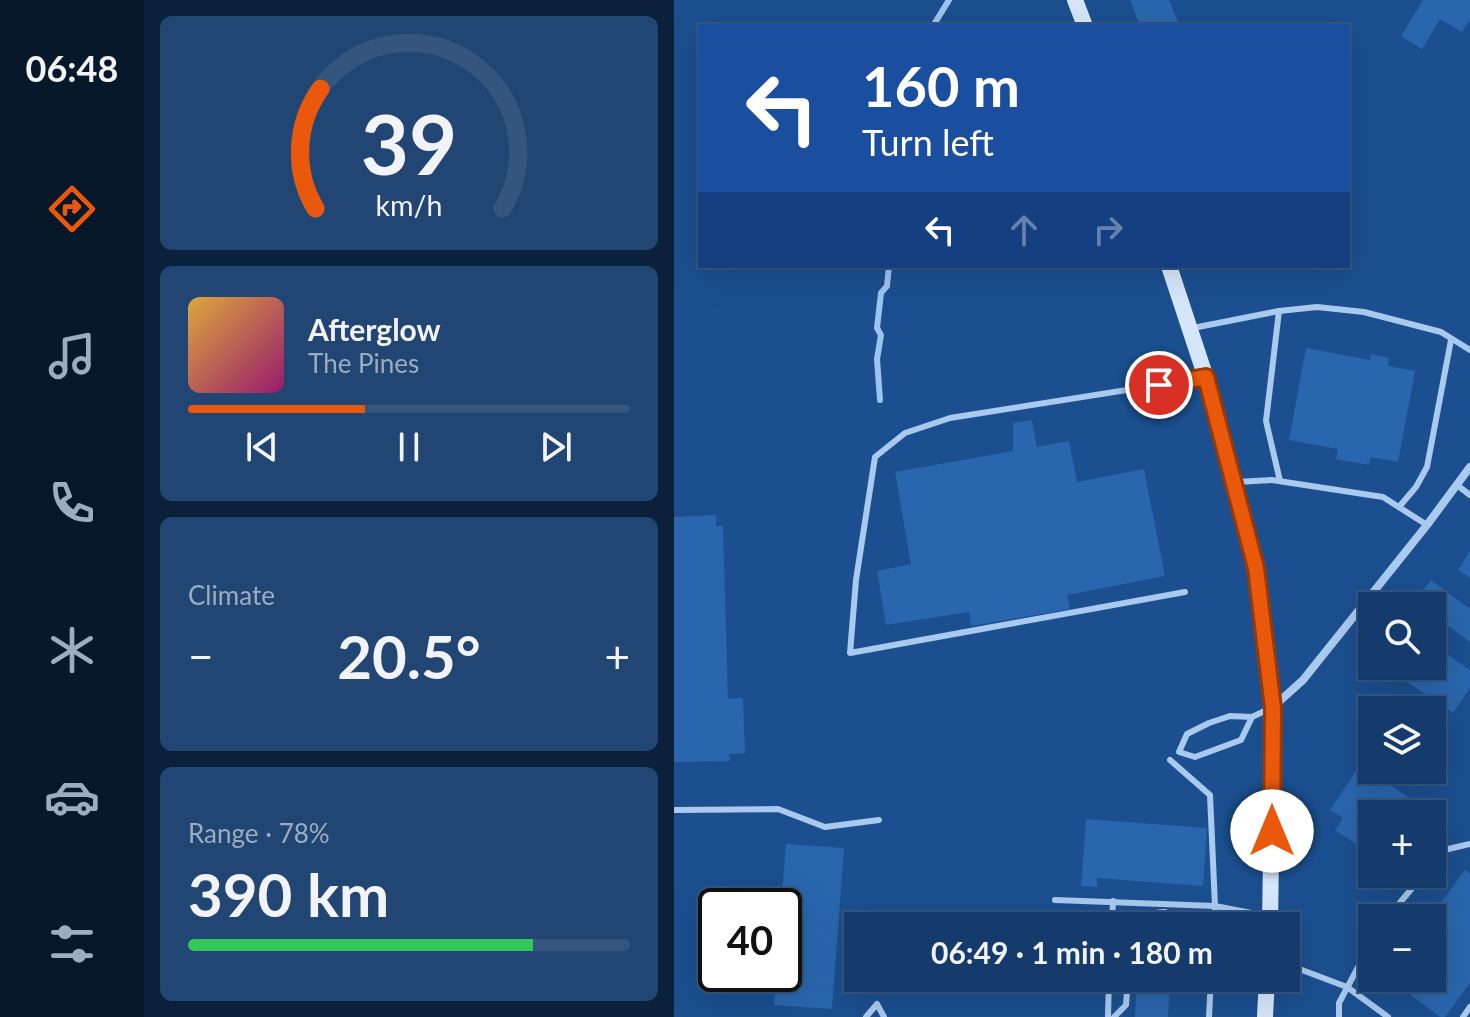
<!DOCTYPE html>
<html lang="en">
<head>
<meta charset="utf-8">
<style>
  body { margin:0; font-family:Lato,sans-serif; background:#214673; color:#f1f3f6; height:100vh; display:flex; flex-direction:column; font-size:30px; white-space:nowrap }
  * { box-sizing:border-box; margin:0 }
  p { font-size:26px; color:#9dadc1 }
  .icon { flex:none; width:44px; height:44px; fill:none; stroke:currentColor; stroke-width:2; stroke-linecap:round; stroke-linejoin:round }
  .map { position:relative; flex:1; overflow:hidden }
  .sheet { display:flex; flex-direction:column; gap:16px; padding:16px; background:#0b203b; width:530px }
  .sheet>* { flex:none }
  .top-card { position:absolute; left:24px; top:24px; width:652px; height:244px; border-radius:0px; box-shadow:0 8px 32px #0002,0 0 0 2px #33557e; background:#1a4fa0; color:#fff; overflow:hidden }
  .fabs { position:absolute; left:684px; top:592px; display:grid; gap:16px }
  .fabs a { display:grid; place-items:center; width:88px; height:88px; border-radius:0px; background:#143b6b; box-shadow:0 8px 32px #0002,0 0 0 2px #33557e; font-size:40px }
  .speed { position:absolute; left:24px; top:888px; display:flex; gap:16px; font-size:40px; font-weight:700; text-align:center }
  .speed>* { display:grid; place-content:center; width:104px; height:104px; border-radius:50%; background:#143b6b; box-shadow:0 8px 32px #0002,0 0 0 2px #33557e; line-height:1 }
  .speed .limit { border:4px solid #111; border-radius:12px; background:#fff; color:#111 }
  .pin { position:absolute; display:grid; place-items:center; width:68px; height:68px; color:#fff; margin:-34px; border:4px solid #fff; border-radius:50%; box-shadow:0 2px 8px #0007 }
  .me { position:absolute; width:88px; margin:-44px; rotate:0deg; stroke-linejoin:round; filter:drop-shadow(0 0 6px #0008) }
  .turn { display:flex; align-items:center; gap:28px; height:168px; padding:0 32px; font-size:36px }
  .turn .icon { width:104px; height:104px; stroke-width:2.5 }
  .turn b { display:block; font-size:56px; line-height:68px }
  .lanes { display:flex; align-items:center; height:76px; padding:0 32px; background:#0003; justify-content:center; gap:40px; direction:ltr }
  .lanes .off { opacity:.35 }
  .big { font-size:60px; font-weight:700; line-height:1.1 }
  .sheet .tile { flex:1; display:flex; flex-direction:column; justify-content:center; gap:12px; min-width:0; padding:0 28px; border-radius:12px; background:#214673 }
  .sheet .dial { align-items:center; gap:0 }
  .dial svg { height:208px; overflow:visible; fill:none; stroke:#33557e; stroke-width:7; stroke-linecap:round; text-anchor:middle }
  .dial text { fill:#f1f3f6; stroke:none }
  .song { display:flex; align-items:center; gap:24px }
  .cover { width:96px; height:96px; border-radius:12px; background:linear-gradient(135deg,hsl(40 70% 55%),hsl(320 70% 35%)) }
  .played { height:8px; border-radius:4px; background:linear-gradient(90deg,#ea580c 40%,#33557e 40%) }
  .keys { display:flex; justify-content:space-around; direction:ltr }
  .heat { display:flex; justify-content:space-between; align-items:center; font-size:44px; direction:ltr }
  .charge { height:12px; border-radius:6px; background:linear-gradient(90deg,#34c759 78%,#33557e 0) }
  .trip { position:absolute; left:170px; top:912px; width:456px; height:80px; border-radius:0px; background:#143b6b; box-shadow:0 8px 32px #0002,0 0 0 2px #33557e; font-weight:700; line-height:80px; text-align:center }
  main { display:flex; flex:1; min-height:0 }
  .tab-bar { display:flex; flex-direction:column; width:144px; justify-content:space-around; align-items:center; background:#08182b; color:#9dadc1 }
  .tab-bar .icon { width:56px; height:56px }
  .tab-bar .on { color:#ea580c }
  .tab-bar b { font-size:36px; color:#f1f3f6 }
  .map>svg:first-child { display:block }
</style>
</head>
<body>
<main>
<nav class="tab-bar">
<b>06:48</b>
<svg class="icon on" aria-label="directions" viewBox="0 0 24 24"><path d="M12 3l9 9-9 9-9-9zM9 14v-3h6M13 9l2 2-2 2"/></svg>
<svg class="icon" aria-label="music" viewBox="0 0 24 24"><path d="M9 18V5l10-2v13"/><circle cx="6" cy="18" r="3"/><circle cx="16" cy="16" r="3"/></svg>
<svg class="icon" aria-label="phone" viewBox="0 0 24 24"><path d="M5 4h4l2 5-3 2q2 4 5 5l2-3 5 2v4C11 20 4 13 5 4z"/></svg>
<svg class="icon" aria-label="climate" viewBox="0 0 24 24"><path d="M12 3v18M4 7l16 10M4 17L20 7"/></svg>
<svg class="icon" aria-label="car" viewBox="0 0 24 24"><path d="M5 17H2v-5l4-1 3-4h7l3 4 3 1v5h-3M9 17h6M6 11h13"/><circle cx="7" cy="17" r="2"/><circle cx="17" cy="17" r="2"/></svg>
<svg class="icon" aria-label="filters" viewBox="0 0 24 24"><path d="M4 7h16M4 17h16"/><circle cx="9" cy="7" r="2"/><circle cx="15" cy="17" r="2"/></svg>
</nav>
<section class="sheet">
<div class="tile dial"><svg viewBox="0 0 100 80">
<path d="M14 69A42 42 0 1 1 86 69"/>
<path d="M14 69A42 42 0 0 1 16 23" stroke="#ea580c"/>
<text x="50" y="56" font-size="32" font-weight="700">39</text>
<text x="50" y="72" font-size="11">km/h</text>
</svg></div>
<div class="tile">
<div class="song"><i class="cover"></i><div><b>Afterglow</b><p>The Pines</p></div></div>
<div class="played"></div>
<div class="keys"><svg class="icon" aria-label="previous" viewBox="0 0 24 24"><path d="M18 5L8 12l10 7zM5 5v14"/></svg><svg class="icon" aria-label="pause" viewBox="0 0 24 24"><path d="M8 5v14M16 5v14"/></svg><svg class="icon" aria-label="next" viewBox="0 0 24 24"><path d="M6 5l10 7-10 7zM19 5v14"/></svg></div>
</div>
<div class="tile"><p>Climate</p>
<div class="heat"><a>−</a><b class="big">20.5°</b><a>+</a></div>
</div>
<div class="tile"><p>Range · 78%</p><b class="big">390 km</b><div class="charge"></div></div>
</section>
<div class="map">
<svg width="796" height="1017" viewBox="0 0 796 1017">
  <rect width="100%" height="100%" fill="#1b4f8f"/>
  <g fill="none" stroke-linecap="round" stroke-linejoin="round">
    <g stroke="#9cc4f0" stroke-width="6">
      <polyline points="259,26 275,0"/>
      <polyline points="206,400 203,359 207,335 203,328 207,293 213,286 215,266"/>
    </g>
  </g>
  <g fill="#2a66ad">
    <polygon points="456,0 495,0 504,22 494,26 466,26"/>
    <polygon points="749,0 796,0 796,19 788,32 766,19 748,49 727,36"/>
    <polygon points="632,348 696,360 697,354 715,358 714,366 741,371 724,462 697,457 695,465 662,459 664,449 615,440"/>
    <polygon points="358,420 363,447 395,441 403,482 470,469 491,576 393,595 396,609 297,626 295,612 212,625 203,571 237,564 221,472 339,451 339,423"/>
    <polygon points="42,515 42,526 49,526 54,699 69,698 71,753 55,754 56,761 0,762 0,517"/>
    <polygon points="796,551 796,578 784,570"/>
    <polygon points="757,580 796,609 796,642 758,614 758,606 747,606 741,601"/>
    <polygon points="758,644 796,670 796,688 779,713 716,670 718,666 758,666"/>
    <polygon points="686,765 740,801 732,814 698,814 698,840 695,838 688,848 661,830 669,818 656,810"/>
    <polygon points="412,819 533,828 529,886 423,878 423,887 407,886"/>
    <polygon points="112,844 170,848 158,1009 100,1005 103,974 110,974 110,906 107,906"/>
    <polygon points="791,870 796,874 796,983 771,1017 766,1017 714,978 758,978 758,918 756,918"/>
    <polygon points="463,978 496,978 494,1017 461,1017"/>
  </g>
  <g fill="none" stroke-linecap="round" stroke-linejoin="round">
    <g stroke="#a9c9ee" stroke-width="6">
      <polyline points="605,311 592,421 606,481"/>
      <polyline points="519,328 605,311 643,307 690,312 767,332 796,350"/>
      <polyline points="563,482 598,480 709,497 753,525"/>
      <polyline points="783,485 796,495"/>
      <polyline points="725,507 742,487 753,467 777,340"/>
      <polyline points="511,592 176,653 182,580 201,457 231,433 276,418 529,378"/>
      <polyline points="578,717 567,740 521,757 505,752 513,734 535,723 556,716 578,717 597,708"/>
      <polyline points="496,760 536,795 541,906 540,926"/>
      <polyline points="0,810 104,809 151,827 205,820"/>
      <polyline points="758,865 770,850 796,844"/>
      <polyline points="381,900 541,906 593,916"/>
      <polyline points="496,913 502,914 522,926"/>
      <polyline points="713,918 750,874"/>
      <polyline points="469,919 482,926"/>
      <polyline points="438,926 439,901"/>
      <path d="M460,926c4,-9 21,-14 31,-14"/>
      <polyline points="503,926 515,921"/>
      <polyline points="612,964 673,987 714,1017"/>
      <polyline points="192,1017 203,1004 210,1017"/>
      <polyline points="434,1017 435,978"/>
      <polyline points="440,1017 452,1005 454,978"/>
      <polyline points="535,1017 537,978"/>
      <polyline points="665,1017 665,1003 698,941"/>
      <polyline points="789,1017 796,1007"/>
    </g>
    <polyline stroke="#a9c9ee" stroke-width="8" points="599,707 629,680 753,525 796,467"/>
    <g stroke="#d6e6fa" stroke-width="16">
      <polyline points="401,0 411,26"/>
      <polyline points="495,266 535,387 582,568 599,708 596,926"/>
      <polyline points="591,1017 593,978"/>
    </g>
  </g>
  <g fill="none" stroke-linecap="round" stroke-linejoin="round">
    <g stroke="#983908" stroke-width="20">
      <polyline id="route" points="485,385 532,377 582,568 599,708 598,831"/>
    </g>
    <use href="#route" stroke="#ea580c" stroke-width="14"/>
  </g>
</svg>
<div class="fabs">
<a><svg class="icon" aria-label="search" viewBox="0 0 24 24"><circle cx="10" cy="10" r="6"/><path d="M15 15l6 6"/></svg></a>
<a><svg class="icon" aria-label="layers" viewBox="0 0 24 24"><path d="M12 4l9 5-9 5-9-5zM3 14l9 5 9-5"/></svg></a>
<a>+</a>
<a>−</a>
</div>
<div class="speed"><div class="limit">40</div></div>
<div class="pin" style="left:485px;top:385px;background:#d93025"><svg class="icon" aria-label="arrive" viewBox="0 0 24 24"><path d="M6 21V4h12l-3 4 3 4H6"/></svg></div>
<svg class="me" style="left:598px;top:831px" viewBox="-20 -20 40 40"><circle r="19" fill="#fff"/><path d="M0-13L10 11 0 6-10 11z" fill="#ea580c"/></svg>
<div class="trip">06:49 · 1 min · 180 m</div>
<div class="top-card">
<div class="turn"><svg class="icon" aria-label="left" viewBox="0 0 24 24"><path d="M17 20v-9H6M10 6l-5 5 5 5"/></svg><div><b>160 m</b>Turn left</div></div>
<div class="lanes"><svg class="icon" aria-label="left" viewBox="0 0 24 24"><path d="M17 20v-9H6M10 6l-5 5 5 5"/></svg><svg class="icon off" aria-label="ahead" viewBox="0 0 24 24"><path d="M12 20V5M6 11l6-6 6 6"/></svg><svg class="icon off" aria-label="right" viewBox="0 0 24 24"><path d="M7 20v-9h11M14 6l5 5-5 5"/></svg></div>
</div>
</div>
</main>
</body>
</html>
